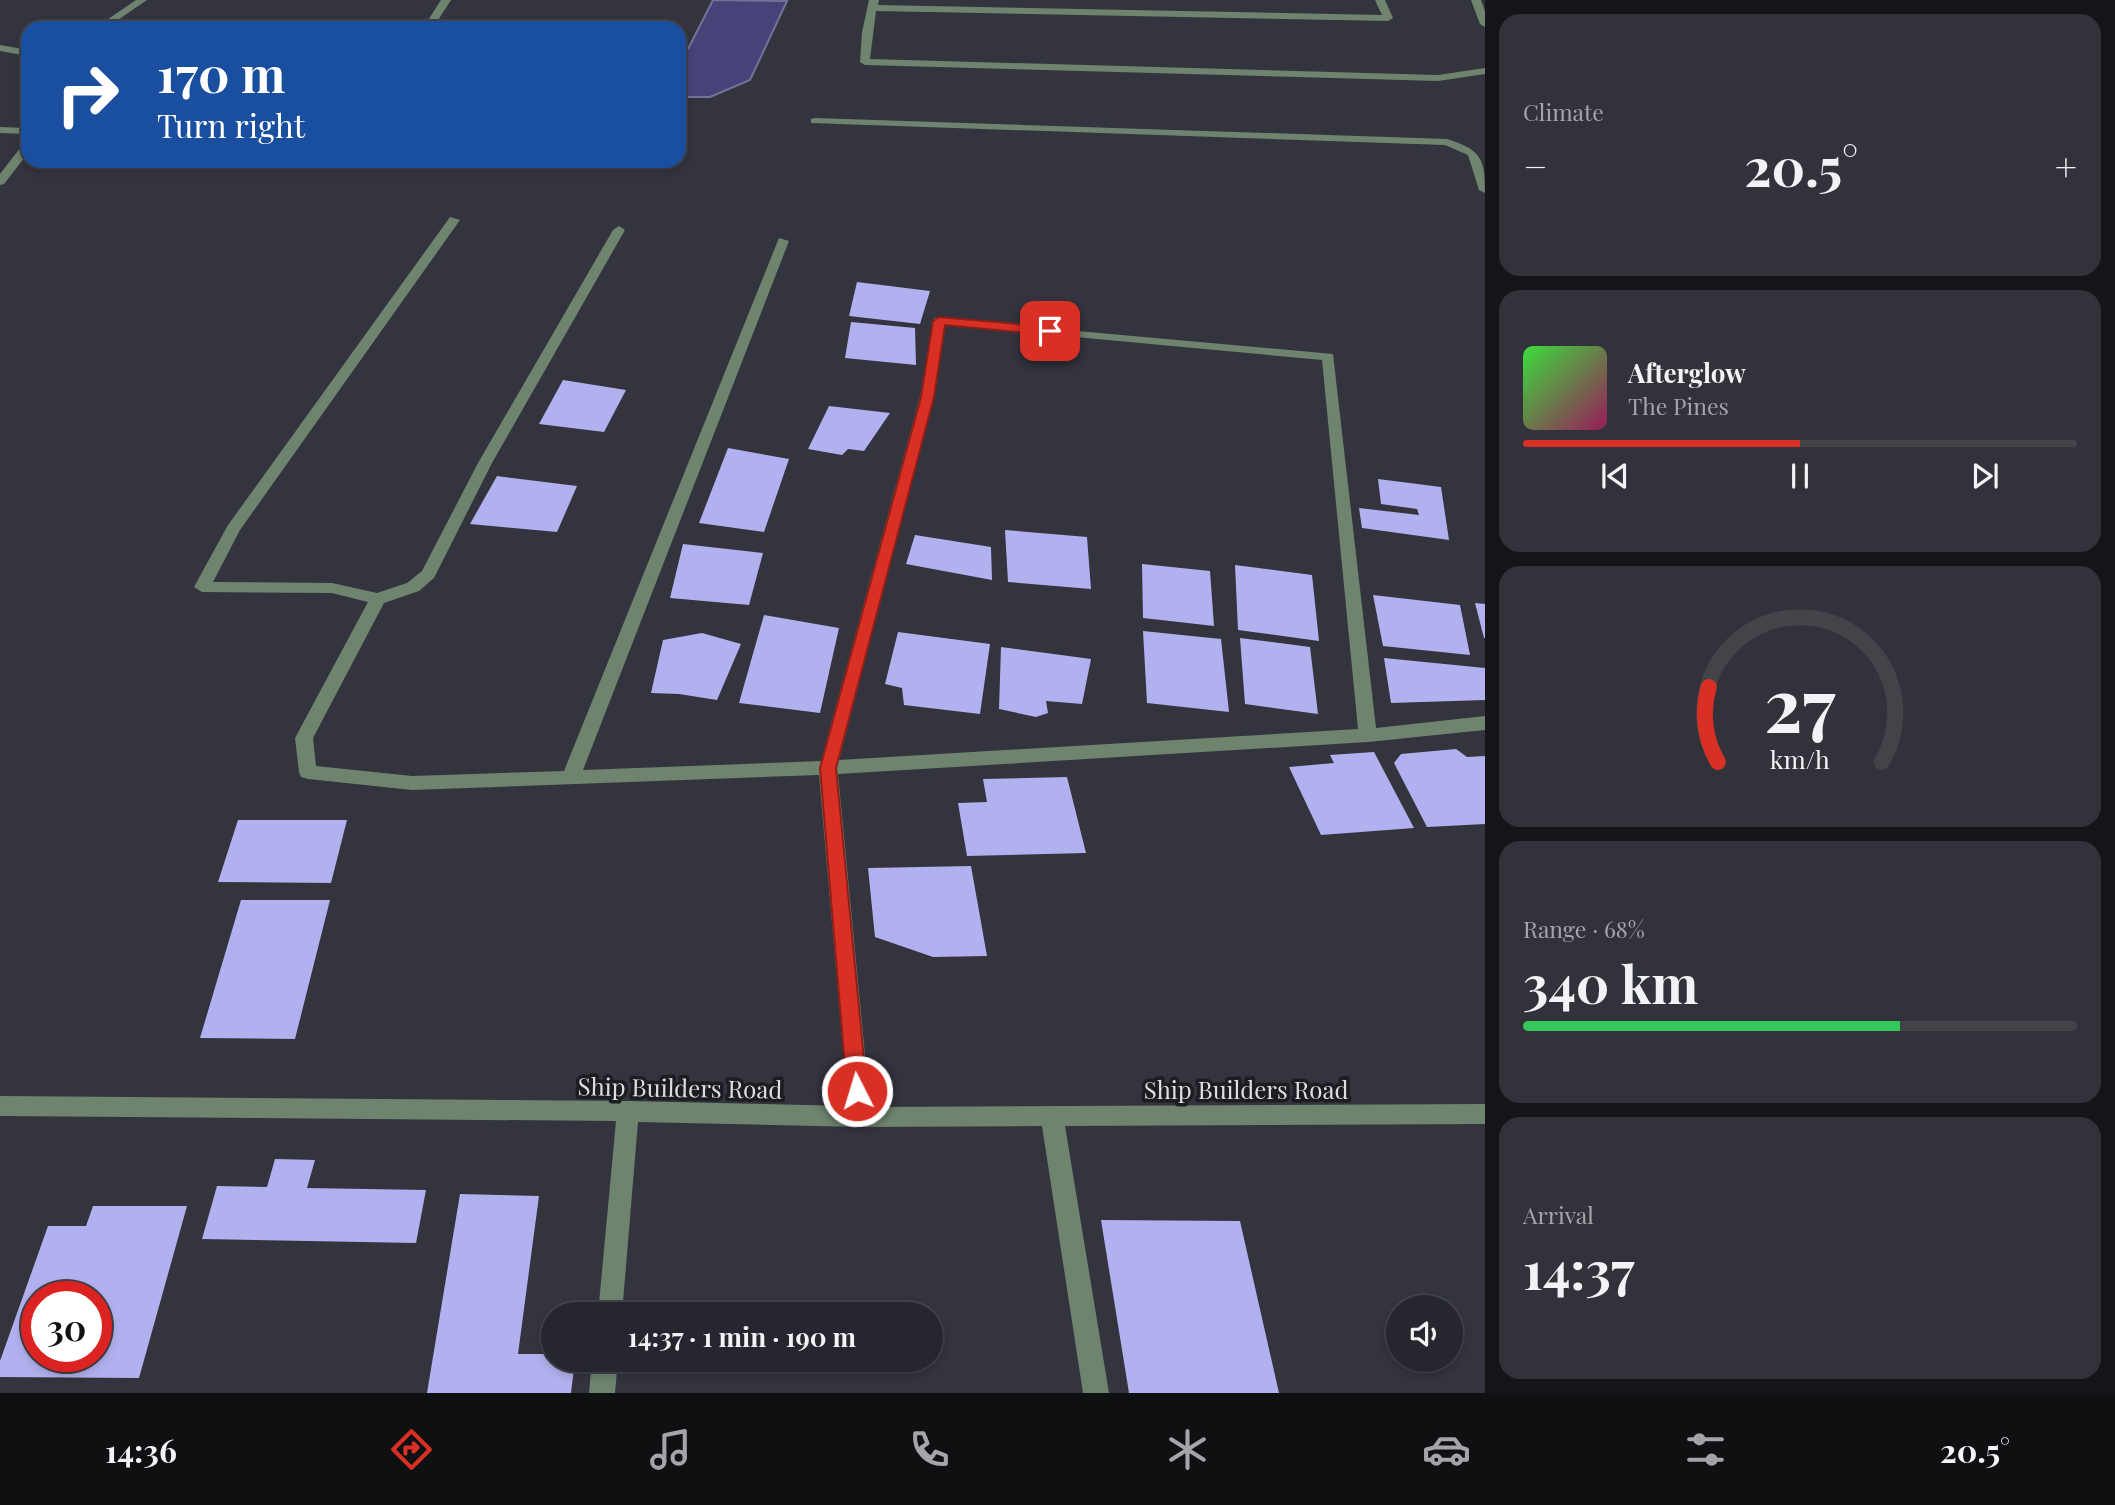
<!DOCTYPE html>
<html lang="en">
<head>
<meta charset="utf-8">
<style>
  body { margin:0; font-family:"Playfair Display",serif; background:#32333a; color:#f1f3f6; height:100vh; display:flex; flex-direction:column; font-size:26px; white-space:nowrap }
  * { box-sizing:border-box; margin:0 }
  p { font-size:23px; color:#a4a5aa }
  .icon { flex:none; width:38px; height:38px; fill:none; stroke:currentColor; stroke-width:2; stroke-linecap:round; stroke-linejoin:round }
  .map { position:relative; flex:1; overflow:hidden }
  .panel { display:flex; flex-direction:column; gap:14px; padding:14px; background:#151519; width:630px }
  .panel>* { flex:none }
  .guide { position:absolute; left:21px; top:21px; width:665px; height:147px; border-radius:21px; box-shadow:0 4px 10px #0003,0 0 0 2px #42444a; background:#1a4fa0; color:#fff; overflow:hidden }
  .fabs { position:absolute; left:1386px; top:1295px; display:grid; gap:14px }
  .fabs a { display:grid; place-items:center; width:77px; height:77px; border-radius:50%; background:#26272e; box-shadow:0 4px 10px #0003,0 0 0 2px #42444a; font-size:35px }
  .speed { position:absolute; left:21px; top:1281px; display:flex; gap:14px; font-size:35px; font-weight:700; text-align:center }
  .speed>* { display:grid; place-content:center; width:91px; height:91px; border-radius:50%; background:#26272e; box-shadow:0 4px 10px #0003,0 0 0 2px #42444a; line-height:1 }
  .speed .limit { border:10px solid #d22; background:#fff; color:#111 }
  .pin { position:absolute; display:grid; place-items:center; width:60px; height:60px; color:#fff; margin:-30px; border-radius:14px; box-shadow:0 4px 10px #0006 }
  .me { position:absolute; width:77px; margin:-38px; rotate:355deg; stroke-linejoin:round; filter:drop-shadow(0 0 5px #0008) }
  .turn { display:flex; align-items:center; gap:24px; height:147px; padding:0 21px; font-size:32px }
  .turn .icon { width:91px; height:91px; stroke-width:2.5 }
  .turn b { display:block; font-size:49px; line-height:60px }
  .big { font-size:52px; font-weight:700; line-height:1.1 }
  .panel .tile { flex:1; display:flex; flex-direction:column; justify-content:center; gap:10px; min-width:0; padding:0 24px; border-radius:21px; background:#32333a }
  .panel .dial { align-items:center; gap:0 }
  .dial svg { height:182px; overflow:visible; fill:none; stroke:#42444a; stroke-width:7; stroke-linecap:round; text-anchor:middle }
  .dial text { fill:#f1f3f6; stroke:none }
  .song { display:flex; align-items:center; gap:21px }
  .cover { width:84px; height:84px; border-radius:10px; background:linear-gradient(135deg,hsl(120 70% 55%),hsl(330 70% 35%)) }
  .played { height:7px; border-radius:4px; background:linear-gradient(90deg,#d93025 50%,#42444a 50%) }
  .keys { display:flex; justify-content:space-around; direction:ltr }
  .heat { display:flex; justify-content:space-between; align-items:center; font-size:38px; direction:ltr }
  .charge { height:10px; border-radius:5px; background:linear-gradient(90deg,#34c759 68%,#42444a 0) }
  .trip { position:absolute; left:541px; top:1302px; width:402px; height:70px; border-radius:35px; background:#26272e; box-shadow:0 4px 10px #0003,0 0 0 2px #42444a; font-weight:700; line-height:70px; text-align:center }
  .menu { display:flex; height:112px; justify-content:space-around; align-items:center; background:#0f1012; color:#a4a5aa }
  .menu .icon { width:49px; height:49px }
  .menu .current { color:#d93025 }
  .menu b { font-size:32px; color:#f1f3f6 }
  main { display:flex; flex:1; min-height:0 }
  .map>svg:first-child { display:block }
</style>
</head>
<body>
<main>
<div class="map">
<svg width="1485" height="1393" viewBox="0 0 1485 1393">
  <rect width="100%" height="100%" fill="#33343e"/>
  <polygon fill="#464378" stroke="#737298" stroke-width="2" points="713,0 787,1 750,80 710,97 679,97 679,53 688,49"/>
  <g fill="#b2b1ef" fill-rule="evenodd">
    <polygon points="857,282 930,291 920,324 849,316"/>
    <polygon points="851,322 915,328 916,365 845,358"/>
    <polygon points="563,380 626,390 604,432 539,424"/>
    <polygon points="829,406 890,413 864,451 848,449 842,455 808,449"/>
    <polygon points="728,448 789,459 764,532 699,523"/>
    <polygon points="497,476 577,486 557,532 470,524"/>
    <polygon points="1378,479 1441,487 1449,540 1362,528 1359,508 1419,515 1417,509 1381,504"/>
    <polygon points="1005,530 1087,537 1091,589 1008,582"/>
    <polygon points="915,535 991,547 992,580 906,564"/>
    <polygon points="683,544 763,553 749,605 670,598"/>
    <polygon points="1142,564 1210,571 1214,626 1143,618"/>
    <polygon points="1235,565 1312,575 1319,641 1238,630"/>
    <polygon points="1373,595 1460,605 1470,655 1383,646"/>
    <polygon points="1475,603 1485,604 1485,638 1484,638"/>
    <polygon points="764,615 839,628 820,713 739,703"/>
    <polygon points="1143,631 1221,639 1229,712 1147,703"/>
    <polygon points="898,632 990,644 980,714 904,705 902,688 885,684"/>
    <polygon points="702,633 741,644 717,700 679,694 651,693 663,640"/>
    <polygon points="1240,638 1310,647 1318,714 1245,704"/>
    <polygon points="1001,647 1091,659 1082,704 1046,701 1048,713 1036,717 999,709"/>
    <polygon points="1384,658 1485,668 1485,700 1391,703"/>
    <polygon points="1456,749 1467,757 1485,756 1485,824 1427,827 1394,763 1401,754"/>
    <polygon points="1374,752 1414,828 1321,835 1289,767 1334,763 1330,755"/>
    <polygon points="1067,777 1086,853 967,856 958,803 987,802 983,779"/>
    <polygon points="238,820 347,820 331,883 218,882"/>
    <polygon points="971,866 987,956 933,957 875,937 868,868"/>
    <polygon points="241,900 330,900 295,1039 200,1038"/>
    <polygon points="275,1159 315,1160 307,1188 426,1190 416,1243 202,1239 217,1186 267,1187"/>
    <polygon points="460,1194 539,1196 518,1354 553,1354 553,1360 575,1360 571,1393 427,1393"/>
    <path d="M93,1206h94l-48,172 -139,-1v-16l48,-135h38zM37,1297h59v59h-59z"/>
    <polygon points="1101,1220 1240,1221 1279,1393 1129,1393"/>
  </g>
  <g fill="none" stroke-linecap="round" stroke-linejoin="round">
    <g fill="#6e846f" fill-rule="evenodd">
      <polygon points="136,0 147,0 106,28 95,28"/>
      <polygon points="441,0 451,0 433,28 423,28"/>
      <polygon points="869,0 879,0 878,5 1382,15 1375,0 1385,0 1393,18 1388,21 876,11 870,59 1438,75 1485,68 1485,74 1438,81 865,65 860,62 862,32"/>
      <polygon points="1471,0 1481,0 1485,11 1485,27 1480,24"/>
      <polygon points="0,45 28,50 28,56 0,51"/>
      <path d="M815,118l632,21c35,11 38,20 38,54l-6,-3 -11,-35 -23,-10 -634,-22v-4z"/>
      <polygon points="0,127 28,128 28,134 0,133"/>
      <polygon points="28,142 28,153 4,184 0,185 0,174 24,143"/>
      <path d="M450,217l10,3 -220,310 -27,52 119,1 45,10 30,-10 15,-12 56,-108 135,-233 6,-4 6,4 -133,233 -58,115 -15,13 -35,12 -71,135 3,28 96,10 152,-5 215,-533 10,3 -206,529 238,-9 99,-364 14,-79 399,36 43,374 109,-12v14l-117,12 -530,32 32,333 615,-3v20l-420,2 44,267h-26l-41,-267 -182,1 -222,-5 -16,192h-24l18,-193 -616,-5v-20l628,5 220,5 -29,-331 -407,15 -104,-11 -7,-2 -2,-5 -4,-34 73,-136 -36,-9 -130,-1 -8,-5 34,-62zM945,325l377,35 36,369 -519,31 95,-363z"/>
      <polygon points="592,1360 618,1360 615,1393 589,1393"/>
    </g>
  </g>
  <polygon fill="#d93025" stroke="#8d1f18" stroke-width="2" points="939,317 1050,327 1056,331 1050,335 945,325 934,397 836,768 867,1091 864,1097 857,1100 850,1097 847,1091 820,768 921,397 933,321"/>
  <g text-anchor="middle" dominant-baseline="central" stroke-width="7" stroke-linejoin="round" paint-order="stroke">
    <g font-size="24" fill="#dddee4" stroke="#1c1c21">
      <text transform="translate(680 1087) rotate(1)">Ship Builders Road</text>
      <text x="1246" y="1089">Ship Builders Road</text>
    </g>
  </g>
</svg>
<div class="fabs">
<a><svg class="icon" aria-label="sound" viewBox="0 0 24 24"><path d="M4 9h4l5-4v14l-5-4H4zM17 9q2 3 0 6"/></svg></a>
</div>
<div class="speed"><div class="limit">30</div></div>
<div class="pin" style="left:1050px;top:331px;background:#d93025"><svg class="icon" aria-label="arrive" viewBox="0 0 24 24"><path d="M6 21V4h12l-3 4 3 4H6"/></svg></div>
<svg class="me" style="left:857px;top:1091px" viewBox="-20 -20 40 40"><circle r="17" fill="#d93025" stroke="#fff" stroke-width="3"/><path d="M0-11L8 9 0 5-8 9z" fill="#fff"/></svg>
<div class="trip">14:37 · 1 min · 190 m</div>
<div class="guide">
<div class="turn"><svg class="icon" aria-label="right" viewBox="0 0 24 24"><path d="M7 20v-9h11M14 6l5 5-5 5"/></svg><div><b>170 m</b>Turn right</div></div>
</div>
</div>
<section class="panel">
<div class="tile"><p>Climate</p>
<div class="heat"><a>−</a><b class="big">20.5°</b><a>+</a></div>
</div>
<div class="tile">
<div class="song"><i class="cover"></i><div><b>Afterglow</b><p>The Pines</p></div></div>
<div class="played"></div>
<div class="keys"><svg class="icon" aria-label="previous" viewBox="0 0 24 24"><path d="M18 5L8 12l10 7zM5 5v14"/></svg><svg class="icon" aria-label="pause" viewBox="0 0 24 24"><path d="M8 5v14M16 5v14"/></svg><svg class="icon" aria-label="next" viewBox="0 0 24 24"><path d="M6 5l10 7-10 7zM19 5v14"/></svg></div>
</div>
<div class="tile dial"><svg viewBox="0 0 100 80">
<path d="M14 69A42 42 0 1 1 86 69"/>
<path d="M14 69A42 42 0 0 1 10 36" stroke="#d93025"/>
<text x="50" y="56" font-size="32" font-weight="700">27</text>
<text x="50" y="72" font-size="11">km/h</text>
</svg></div>
<div class="tile"><p>Range · 68%</p><b class="big">340 km</b><div class="charge"></div></div>
<div class="tile"><p>Arrival</p><b class="big">14:37</b></div>
</section>
</main>
<nav class="menu">
<b>14:36</b>
<svg class="icon current" aria-label="directions" viewBox="0 0 24 24"><path d="M12 3l9 9-9 9-9-9zM9 14v-3h6M13 9l2 2-2 2"/></svg>
<svg class="icon" aria-label="music" viewBox="0 0 24 24"><path d="M9 18V5l10-2v13"/><circle cx="6" cy="18" r="3"/><circle cx="16" cy="16" r="3"/></svg>
<svg class="icon" aria-label="phone" viewBox="0 0 24 24"><path d="M5 4h4l2 5-3 2q2 4 5 5l2-3 5 2v4C11 20 4 13 5 4z"/></svg>
<svg class="icon" aria-label="climate" viewBox="0 0 24 24"><path d="M12 3v18M4 7l16 10M4 17L20 7"/></svg>
<svg class="icon" aria-label="car" viewBox="0 0 24 24"><path d="M5 17H2v-5l4-1 3-4h7l3 4 3 1v5h-3M9 17h6M6 11h13"/><circle cx="7" cy="17" r="2"/><circle cx="17" cy="17" r="2"/></svg>
<svg class="icon" aria-label="filters" viewBox="0 0 24 24"><path d="M4 7h16M4 17h16"/><circle cx="9" cy="7" r="2"/><circle cx="15" cy="17" r="2"/></svg>
<b>20.5°</b>
</nav>
</body>
</html>
